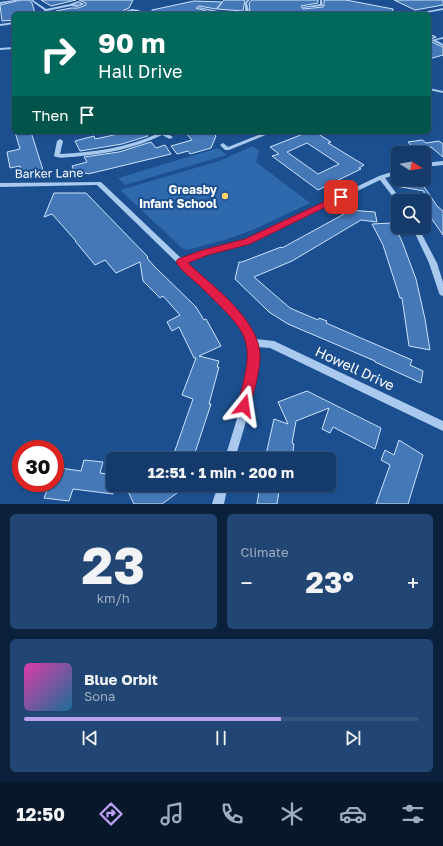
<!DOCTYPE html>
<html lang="en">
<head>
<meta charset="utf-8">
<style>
  body { margin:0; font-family:"Golos Text",sans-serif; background:#214673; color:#f1f3f6; height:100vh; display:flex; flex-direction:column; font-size:15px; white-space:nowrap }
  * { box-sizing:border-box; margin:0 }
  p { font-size:13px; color:#9dadc1 }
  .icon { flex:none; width:22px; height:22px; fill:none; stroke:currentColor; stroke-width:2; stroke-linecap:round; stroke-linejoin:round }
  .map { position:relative; height:504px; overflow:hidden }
  .panel { display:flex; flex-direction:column; gap:10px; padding:10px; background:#0b203b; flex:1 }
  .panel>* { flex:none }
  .banner { position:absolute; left:12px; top:12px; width:419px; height:122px; border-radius:6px; box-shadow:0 1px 3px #0004,0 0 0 1px #33557e; background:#00695c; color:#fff; overflow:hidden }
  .needle { width:26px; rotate:101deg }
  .fabs { position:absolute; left:391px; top:146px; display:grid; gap:8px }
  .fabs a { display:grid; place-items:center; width:40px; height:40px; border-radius:6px; background:#143b6b; box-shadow:0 1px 3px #0004,0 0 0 1px #33557e; font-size:20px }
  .speed { position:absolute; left:12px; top:440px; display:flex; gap:8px; font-size:20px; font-weight:700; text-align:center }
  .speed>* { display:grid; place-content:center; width:52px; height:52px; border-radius:50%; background:#143b6b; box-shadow:0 1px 3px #0004,0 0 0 1px #33557e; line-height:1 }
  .speed .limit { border:6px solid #d22; background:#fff; color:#111 }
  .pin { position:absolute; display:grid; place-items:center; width:34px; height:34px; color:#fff; margin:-17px; border-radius:8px; box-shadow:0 2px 6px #0006 }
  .me { position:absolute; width:44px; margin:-22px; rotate:15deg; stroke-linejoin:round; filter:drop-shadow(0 0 3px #0008) }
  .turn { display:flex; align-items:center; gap:14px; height:84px; padding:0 20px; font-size:18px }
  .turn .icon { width:52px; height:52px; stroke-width:2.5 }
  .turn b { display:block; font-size:28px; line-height:34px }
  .then { display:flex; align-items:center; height:38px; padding:0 20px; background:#0003; gap:8px; font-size:15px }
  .big { font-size:30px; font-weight:700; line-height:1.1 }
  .panel .widget { flex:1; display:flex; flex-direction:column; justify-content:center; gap:6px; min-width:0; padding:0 14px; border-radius:6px; background:#214673 }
  .panel .dial { align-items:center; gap:0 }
  .dial b { font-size:52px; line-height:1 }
  .song { display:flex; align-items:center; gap:12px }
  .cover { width:48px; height:48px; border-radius:6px; background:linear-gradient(135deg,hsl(320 70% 55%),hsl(200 70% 35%)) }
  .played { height:4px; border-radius:2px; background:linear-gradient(90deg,#bca0f2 65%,#33557e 65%) }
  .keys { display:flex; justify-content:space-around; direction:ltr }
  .heat { display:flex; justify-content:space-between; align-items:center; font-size:22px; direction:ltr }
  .panel .tiles { flex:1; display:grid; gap:10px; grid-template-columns:1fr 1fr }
  .widget:last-child { grid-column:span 2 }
  .trip { position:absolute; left:106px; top:452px; width:230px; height:40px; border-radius:6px; background:#143b6b; box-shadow:0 1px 3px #0004,0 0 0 1px #33557e; font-weight:700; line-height:40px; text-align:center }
  .tab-bar { display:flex; height:64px; justify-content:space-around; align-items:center; background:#08182b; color:#9dadc1 }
  .tab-bar .icon { width:28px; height:28px }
  .tab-bar .active { color:#bca0f2 }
  .tab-bar b { font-size:18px; color:#f1f3f6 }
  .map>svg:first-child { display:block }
</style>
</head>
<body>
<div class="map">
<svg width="443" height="504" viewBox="0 0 443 504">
  <rect width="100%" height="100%" fill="#1b4f8f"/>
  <g fill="#2e69ad">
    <polygon points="253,146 259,150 256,162 310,203 255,229 224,240 187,250 182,248 120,190 219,161"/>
    <polygon points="218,148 227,155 125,185 118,178"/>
  </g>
  <g fill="#4478b7" stroke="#cfe3fa" fill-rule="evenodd">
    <polygon points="21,0 29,0 32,3 35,13 14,14 14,20 2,21 0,5"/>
    <polygon points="41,0 76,0 51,6"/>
    <polygon points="79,0 133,0 129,8 124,10 124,14 57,14 56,11 71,8 78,8 86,5 86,3"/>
    <polygon points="224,0 245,0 243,11 217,9"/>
    <polygon points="252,0 318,0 318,3 301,6 303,9 323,7 324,6 324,0 346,0 393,9 392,14 255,14 256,12 250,12 249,3"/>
    <polygon points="394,0 443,0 443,5 415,10"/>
    <polygon points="194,1 222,2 216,9 199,6 196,8 212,13 211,14 152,14 152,10"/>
    <polygon points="429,34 436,37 431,39 430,41 443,47 443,55 429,59"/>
    <polygon points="15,132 31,132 43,170 22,176 20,166 10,168 7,152 20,149"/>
    <polygon points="127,132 144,132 148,136 122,144 80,151 75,141 94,136 95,139 100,138"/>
    <polygon points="185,132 212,132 216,136 211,148 190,154 188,151 177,154 171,146 192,140"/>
    <path d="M308,132h7l16,10 -3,1 36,22 -5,3 2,1 -43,21 -46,-34 7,-2 -9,-7zM307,143l32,21 -21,10 -31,-22z"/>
    <polygon points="422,140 426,143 439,141 443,144 443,157 431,147 416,151 408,142"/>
    <polygon points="151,142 156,148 165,145 171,154 88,174 87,173 76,176 72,166 87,162 84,157 119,152"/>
    <polygon points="419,179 437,206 443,211 443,235 424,208 424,191 396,186"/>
    <polygon points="54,193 86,193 148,257 147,258 154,266 196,307 204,320 206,319 221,346 199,356 219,361 217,367 219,367 209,404 211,404 193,459 172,459 193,399 182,395 196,358 194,358 179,327 172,331 167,322 180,315 163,296 160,298 143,281 140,262 116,273 105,260 95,265 75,241 76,241 52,214 44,217"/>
    <polygon points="349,210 375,212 377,222 361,220 292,261 254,277 290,308 318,320 319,318 327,321 326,323 412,360 410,365 423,371 421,383 375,362 375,361 288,324 269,312 235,279 239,262 242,262 281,247 282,248 344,214 344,211 349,212"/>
    <polygon points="391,223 393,228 396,228 403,244 416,279 425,319 430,350 409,346 402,298 400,298 383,245 372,224"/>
    <polygon points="307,391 381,428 375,449 333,427 330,433 322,429 329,408 296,421 292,443 294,444 292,459 265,459 274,419 288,424 278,402"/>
    <polygon points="399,440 423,455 408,504 376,504 390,465 381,460 385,450 394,455"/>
    <polygon points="84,460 103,462 100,473 113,475 113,494 73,489 69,501 44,498 50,483 55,483 60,468 81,471"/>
    <polygon points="125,485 188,485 162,504 134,504"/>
    <polygon points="260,485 280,485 277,504 257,504"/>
  </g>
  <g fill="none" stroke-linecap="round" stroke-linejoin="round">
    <g fill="#a9c9ee" fill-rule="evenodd">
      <polygon points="14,0 20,0 0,4 0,2"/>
      <path d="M30,0h3l13,9 24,-5 8,-3 7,3 -8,3 -6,-1 -24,5 1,3h-4v-4zM78,3l3,1 -7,1z"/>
      <polygon points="247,0 250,0 247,3 249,11 247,14 223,14 198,8 199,7 223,12 244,13 245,11 245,3"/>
      <polygon points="320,0 322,0 323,6 303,8 302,7 320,4"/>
      <polygon points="443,8 443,10 420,14 413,14"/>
      <polygon points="132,9 139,10 141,13 138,14 137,12 132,11 128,12 129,14 125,14 125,11"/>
      <polygon points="14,22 14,24 0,26 0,24"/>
      <polygon points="443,37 443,39 436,40 443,44 443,46 431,40"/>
      <polygon points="14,47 14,49 0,50 0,48"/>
      <polygon points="429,88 443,91 443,93 429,90"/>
      <path d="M157,132h7l9,5 -3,2 -8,-4c-28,14 -58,19 -90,22 -5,0 -13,2 -18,-1l3,-15 3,-2 3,2 -3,13c34,-2 67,-6 99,-21z"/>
      <polygon points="266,132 273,132 229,150 225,150 220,145 223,143 228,147"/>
      <polygon points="443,161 443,165 424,167 424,163"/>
      <path d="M398,170v4l-13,4 17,23h-4v2l-1,-1 -17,-22 -131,64 -41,10 -22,9 55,52 8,12 6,12 19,2 169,80v10l-173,-83 -13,-1c3,38 -12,76 -22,112h-10c9,-33 28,-81 23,-115 -2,-9 -7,-17 -13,-25l-138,-134 -97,2v-4l101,-1 81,77 24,-10 39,-9 134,-64z"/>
      <polygon points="412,227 418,227 437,263 443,282 443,296 440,295 439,293 429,263"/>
      <polygon points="218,485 228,485 224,504 212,504"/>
    </g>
  </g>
  <path fill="#e11d48" stroke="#92132f" d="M341,194l3,1v3l-94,46 -42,11 -20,8c25,24 73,57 72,95 -1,17 -6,33 -10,48l-2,5 -4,2 -5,-2 -2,-5c19,-67 14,-70 -35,-118 -8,-8 -20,-16 -26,-26l2,-3 25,-9 42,-11z"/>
  <circle fill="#ffd166" stroke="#1b4f8f" stroke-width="1.5" cx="225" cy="196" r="4"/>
  <g text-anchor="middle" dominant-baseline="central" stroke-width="4" stroke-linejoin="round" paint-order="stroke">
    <g font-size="12" fill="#fff" stroke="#1b4f8f">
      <text transform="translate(49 173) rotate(-1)">Barker Lane</text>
    </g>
    <g font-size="12" font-weight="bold" fill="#fff" stroke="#1b4f8f" text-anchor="end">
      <text x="217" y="189">Greasby<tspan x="217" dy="14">Infant School</tspan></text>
    </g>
    <g font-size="14" fill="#fff" stroke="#1b4f8f">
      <text transform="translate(355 368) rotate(25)">Howell Drive</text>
    </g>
  </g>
</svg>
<div class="fabs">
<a><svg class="needle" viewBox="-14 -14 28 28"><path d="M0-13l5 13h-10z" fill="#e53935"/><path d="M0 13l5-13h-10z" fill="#9dadc1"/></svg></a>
<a><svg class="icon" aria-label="search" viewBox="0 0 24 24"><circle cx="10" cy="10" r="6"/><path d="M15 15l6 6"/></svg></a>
</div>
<div class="speed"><div class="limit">30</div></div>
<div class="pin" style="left:341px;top:197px;background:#d93025"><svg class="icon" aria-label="arrive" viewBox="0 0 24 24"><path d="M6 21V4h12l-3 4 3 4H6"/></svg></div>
<svg class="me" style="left:244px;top:406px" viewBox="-20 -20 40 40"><path d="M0-17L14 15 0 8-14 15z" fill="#e11d48" stroke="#fff" stroke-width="4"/></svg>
<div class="trip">12:51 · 1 min · 200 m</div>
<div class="banner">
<div class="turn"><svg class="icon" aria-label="right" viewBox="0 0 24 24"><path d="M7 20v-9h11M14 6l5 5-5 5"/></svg><div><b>90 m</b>Hall Drive</div></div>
<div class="then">Then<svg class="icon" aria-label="arrive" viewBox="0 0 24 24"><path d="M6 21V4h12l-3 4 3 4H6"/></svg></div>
</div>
</div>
<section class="panel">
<div class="tiles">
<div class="widget dial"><b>23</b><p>km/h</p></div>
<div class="widget"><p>Climate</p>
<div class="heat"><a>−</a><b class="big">23°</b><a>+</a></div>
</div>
<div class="widget">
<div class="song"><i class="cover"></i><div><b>Blue Orbit</b><p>Sona</p></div></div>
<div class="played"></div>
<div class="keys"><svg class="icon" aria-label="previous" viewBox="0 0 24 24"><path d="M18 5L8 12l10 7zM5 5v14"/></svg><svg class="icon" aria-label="pause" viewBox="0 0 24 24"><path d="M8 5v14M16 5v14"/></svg><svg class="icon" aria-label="next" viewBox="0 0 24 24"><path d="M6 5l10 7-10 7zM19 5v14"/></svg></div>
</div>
</div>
</section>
<nav class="tab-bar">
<b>12:50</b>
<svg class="icon active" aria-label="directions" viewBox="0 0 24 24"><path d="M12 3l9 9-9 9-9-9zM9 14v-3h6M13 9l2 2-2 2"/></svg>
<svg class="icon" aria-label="music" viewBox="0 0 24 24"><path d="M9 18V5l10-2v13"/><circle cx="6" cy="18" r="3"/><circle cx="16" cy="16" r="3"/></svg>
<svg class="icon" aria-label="phone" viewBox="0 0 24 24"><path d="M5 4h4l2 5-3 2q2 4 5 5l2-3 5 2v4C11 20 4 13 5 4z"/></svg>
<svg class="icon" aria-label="climate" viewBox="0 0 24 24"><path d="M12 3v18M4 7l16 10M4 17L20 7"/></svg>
<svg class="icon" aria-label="car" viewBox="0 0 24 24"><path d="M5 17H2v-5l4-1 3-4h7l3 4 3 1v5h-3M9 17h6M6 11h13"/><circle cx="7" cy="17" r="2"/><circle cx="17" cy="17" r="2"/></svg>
<svg class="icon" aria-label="filters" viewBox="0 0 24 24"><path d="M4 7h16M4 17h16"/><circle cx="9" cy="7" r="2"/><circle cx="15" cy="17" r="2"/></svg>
</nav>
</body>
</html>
